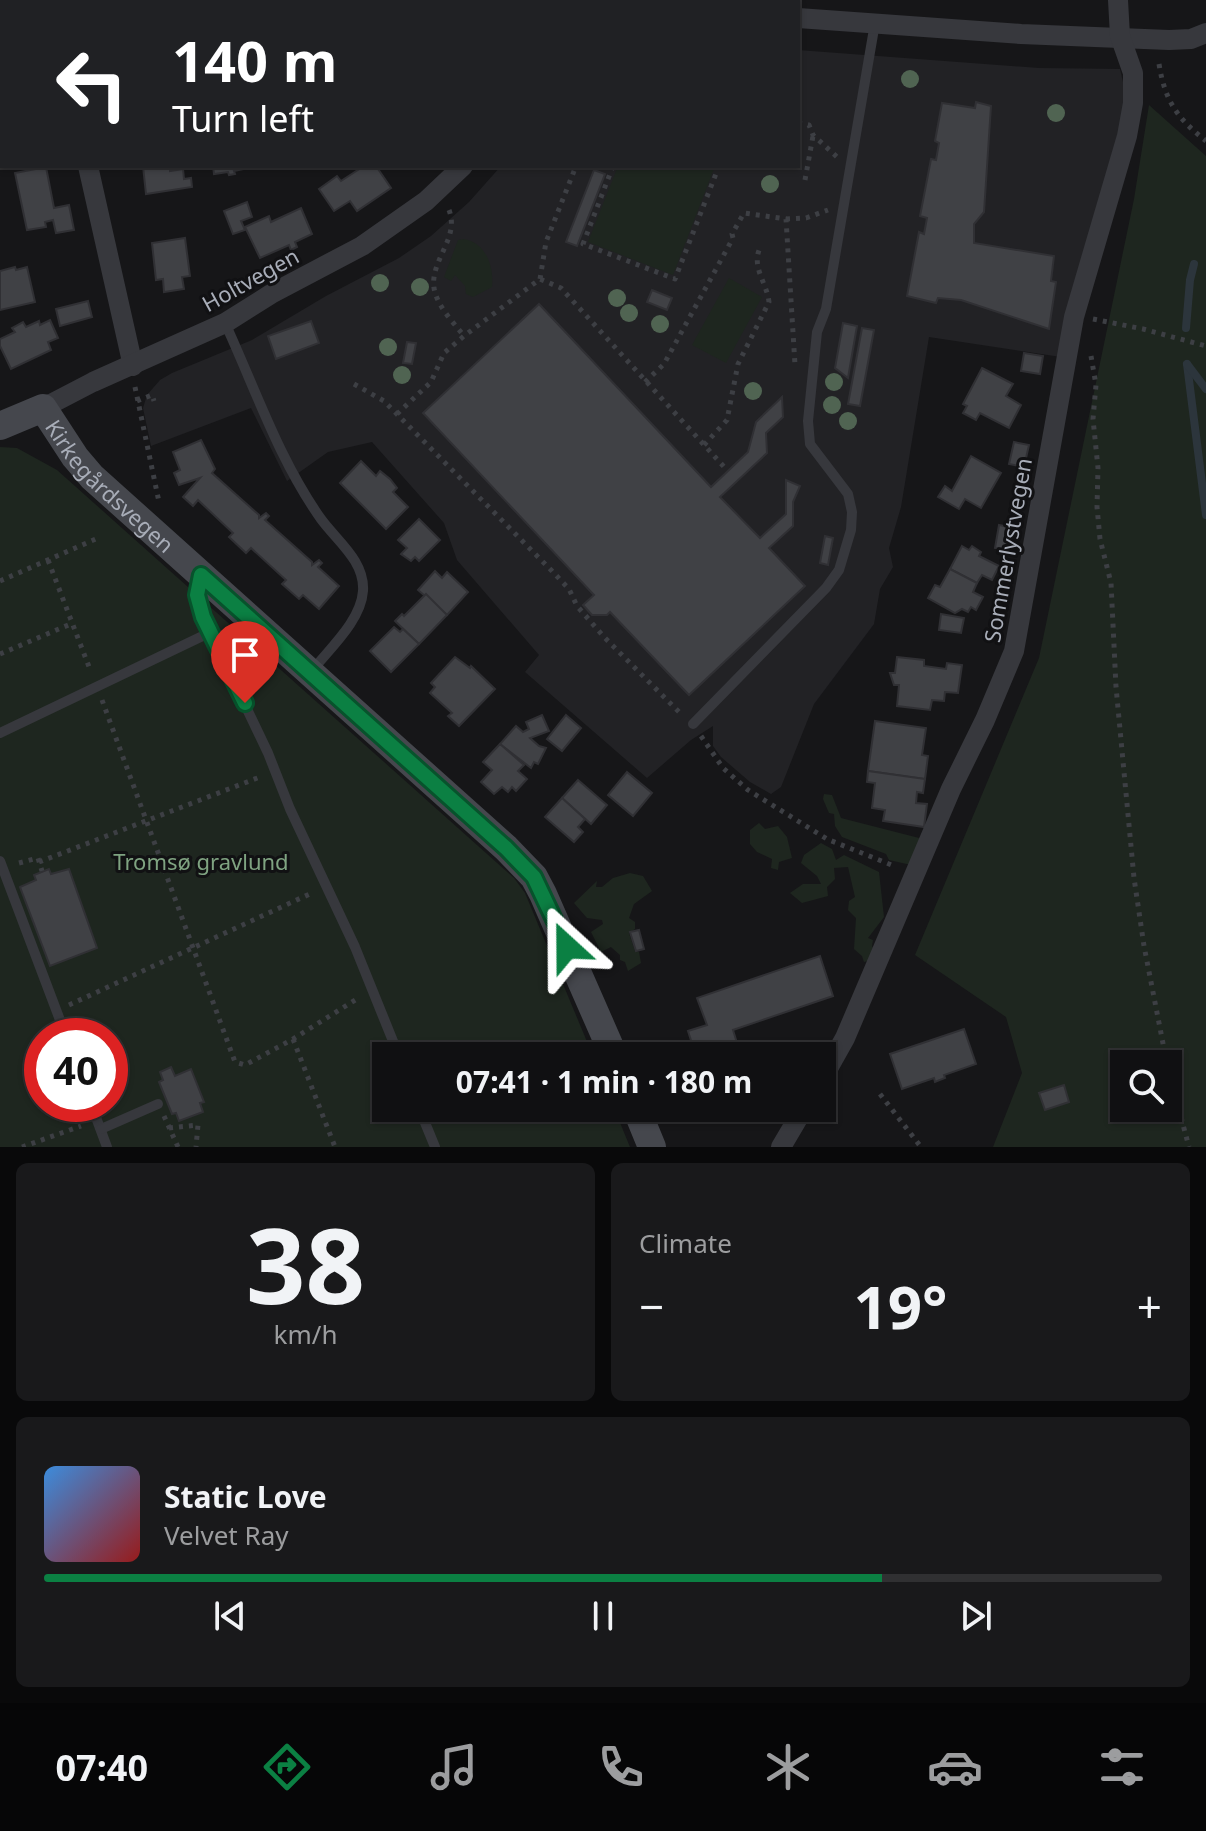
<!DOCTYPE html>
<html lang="en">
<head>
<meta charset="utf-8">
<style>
  body { margin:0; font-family:"Noto Sans",sans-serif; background:#19191b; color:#f1f3f6; height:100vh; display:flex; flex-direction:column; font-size:30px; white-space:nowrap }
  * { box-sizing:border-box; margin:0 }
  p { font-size:26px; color:#9c9d9f }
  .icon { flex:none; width:44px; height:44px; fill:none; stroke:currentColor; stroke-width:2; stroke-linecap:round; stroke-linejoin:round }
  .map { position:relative; height:1147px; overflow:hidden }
  .panel { display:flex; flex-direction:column; gap:16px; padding:16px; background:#09090a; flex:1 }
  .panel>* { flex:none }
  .banner { position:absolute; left:0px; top:0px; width:800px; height:168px; box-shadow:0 2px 6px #0004,0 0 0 2px #303032; background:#202124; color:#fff; overflow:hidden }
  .fabs { position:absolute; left:1110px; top:1050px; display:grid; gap:16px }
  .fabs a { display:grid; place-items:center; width:72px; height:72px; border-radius:0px; background:#101012; box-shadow:0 2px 6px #0004,0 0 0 2px #303032; font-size:40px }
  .speed { position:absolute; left:24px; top:1018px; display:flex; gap:16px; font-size:40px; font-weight:700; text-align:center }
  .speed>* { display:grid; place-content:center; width:104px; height:104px; border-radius:50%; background:#101012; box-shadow:0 2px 6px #0004,0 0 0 2px #303032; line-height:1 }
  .speed .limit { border:12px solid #d22; background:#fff; color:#111 }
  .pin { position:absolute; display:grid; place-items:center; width:68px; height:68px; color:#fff; margin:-82px -34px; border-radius:50% 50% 50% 0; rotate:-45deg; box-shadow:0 0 8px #0007 }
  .pin .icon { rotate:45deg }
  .me { position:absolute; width:88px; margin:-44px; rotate:336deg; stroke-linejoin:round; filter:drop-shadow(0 0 6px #0008) }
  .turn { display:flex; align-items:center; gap:28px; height:168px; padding:0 40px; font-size:36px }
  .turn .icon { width:104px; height:104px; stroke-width:2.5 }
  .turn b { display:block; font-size:56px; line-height:68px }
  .big { font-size:60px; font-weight:700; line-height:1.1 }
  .panel .tile { flex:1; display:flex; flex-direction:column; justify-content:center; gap:12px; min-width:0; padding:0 28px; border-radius:12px; background:#19191b }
  .panel .dial { align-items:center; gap:0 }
  .dial b { font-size:104px; line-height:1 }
  .song { display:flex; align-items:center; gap:24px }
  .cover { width:96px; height:96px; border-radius:12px; background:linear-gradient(135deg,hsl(210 70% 55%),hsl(0 70% 35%)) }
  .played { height:8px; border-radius:4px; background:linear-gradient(90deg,#0b8043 75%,#303032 75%) }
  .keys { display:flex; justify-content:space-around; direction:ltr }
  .heat { display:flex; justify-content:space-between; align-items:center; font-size:44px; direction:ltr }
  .panel .tiles { flex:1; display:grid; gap:16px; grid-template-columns:1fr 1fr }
  .tile:last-child { grid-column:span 2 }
  .trip { position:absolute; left:372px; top:1042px; width:464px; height:80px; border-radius:0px; background:#101012; box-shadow:0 2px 6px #0004,0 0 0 2px #303032; font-weight:700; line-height:80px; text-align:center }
  .tabs { display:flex; height:128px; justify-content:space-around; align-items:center; background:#060607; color:#9c9d9f }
  .tabs .icon { width:56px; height:56px }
  .tabs .on { color:#0b8043 }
  .tabs b { font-size:36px; color:#f1f3f6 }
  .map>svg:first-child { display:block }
</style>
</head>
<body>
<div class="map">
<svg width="1206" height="1147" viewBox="0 0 1206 1147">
  <rect width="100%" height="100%" fill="#161618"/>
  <polygon fill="#222225" points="798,50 1039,68 1120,69 1126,95 1122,140 1061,357 929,337 901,507 889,548 893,567 880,589 874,624 814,704 781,787 771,794 750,782 721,757 713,746 713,726 691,740 647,778 525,672 539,655 457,560 444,523 372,442 328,452 287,481 251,408 151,446 143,408 147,395 160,380 172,373 252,340 326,296 399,258 431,236 469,202 501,166 798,166"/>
  <g fill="#1e261f" fill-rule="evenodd">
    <path d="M1149,105l57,51v991h-213l29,-74 -16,-56 -91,-62 124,-297 95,-459zM1124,1064h44v44h-44z"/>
    <polygon points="618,166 715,166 673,275 588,242"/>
    <path d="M464,239c22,4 30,27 28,48l-19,10 -7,-3 -1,-8 -10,-11 -4,6 -7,-4 14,-37z"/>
    <polygon points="729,278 762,297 726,363 692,345"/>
    <path d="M0,447l17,1 40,22 457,408 11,15 68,163h-207v52h228l16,39h-630zM42,1036h68v68h-68z"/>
    <polygon points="824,794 832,795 841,818 923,839 911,865 889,860 886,854 842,837 835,826 834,814 829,813 823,799"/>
    <polygon points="759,823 765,829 778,826 787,837 792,858 779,862 778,870 771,868 772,859 757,852 750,844 750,830"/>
    <polygon points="821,843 832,849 836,860 844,855 879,872 884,917 868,938 873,940 872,946 876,953 872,960 864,962 862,956 854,949 856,918 848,910 849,901 855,897 848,867 834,868 835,879 827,887 828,896 802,903 790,893 803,884 821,884 817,876 801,863 804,855"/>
    <polygon points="630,873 643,876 652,891 634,904 629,918 635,922 635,929 629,933 635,951 639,952 641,963 628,971 625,962 620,960 620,955 611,947 601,952 591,932 603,924 602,920 587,918 574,903 597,881 596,887 602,887 613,878"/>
  </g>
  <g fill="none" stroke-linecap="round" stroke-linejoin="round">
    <g stroke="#2c353c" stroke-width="8">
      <polyline points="1186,328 1190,280 1194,264"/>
      <polyline points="1187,364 1206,515"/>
      <polyline points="1187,364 1206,389"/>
    </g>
  </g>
  <g fill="#404145" stroke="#303034" stroke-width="2">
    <polygon points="976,102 991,106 984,212 974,224 974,243 1054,256 1051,281 1056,282 1049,329 961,300 938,298 936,303 907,296 919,232 924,234 927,218 920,216 931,159 936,160 939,143 935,141 942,103 975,108"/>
    <polygon points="143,166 170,166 170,171 183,169 184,179 191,178 192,187 146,194"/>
    <polygon points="213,166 259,166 234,171 235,174 229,175 228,172 214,174"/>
    <polygon points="364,166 376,166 391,188 357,211 350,201 334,211 319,189 337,176 341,181"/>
    <polygon points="46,167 54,208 69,205 74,230 56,233 53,220 45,222 46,227 27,230 15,173"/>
    <polygon points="594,170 605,174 577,246 566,242"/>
    <polygon points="247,202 252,217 241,221 245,230 233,234 224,211"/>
    <polygon points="301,208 312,234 295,242 297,247 291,250 289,245 260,258 245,227 269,216 271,222"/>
    <polygon points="185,238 190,276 182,277 184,289 164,292 163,279 156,280 152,243"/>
    <polygon points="15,267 16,270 27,267 35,302 0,310 0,271"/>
    <polygon points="652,290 672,298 667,310 647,302"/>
    <polygon points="88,301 92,317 60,326 56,309"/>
    <polygon points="539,304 711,487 748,452 756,422 782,397 783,417 766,433 767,453 720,497 760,538 786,514 786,480 800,486 793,502 793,526 769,548 805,586 689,695 610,612 607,615 592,615 583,605 594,595 423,413"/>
    <polygon points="50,320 58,338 48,342 51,350 11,369 0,346 0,339 15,332 12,328 23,322 26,327 39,321 40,325"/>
    <polygon points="311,321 319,343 276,359 268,336"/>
    <polygon points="843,323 857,326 848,378 835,368"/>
    <polygon points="862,328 874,330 860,406 848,404"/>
    <polygon points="407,342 416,343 412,364 403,363"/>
    <polygon points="1024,353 1043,356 1040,374 1021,371"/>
    <polygon points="982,368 1013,384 1006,396 1021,405 1009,428 980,413 976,420 963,413 967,406 963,404"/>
    <polygon points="201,440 215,469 212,473 259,515 259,518 266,513 269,516 265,520 312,562 312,565 319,560 322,563 318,567 339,586 319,609 303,595 299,599 282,584 286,580 251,548 246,553 229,537 233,533 198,500 193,506 183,497 200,478 179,485 174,473 180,470 173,452"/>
    <polygon points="1014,442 1029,445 1024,467 1009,464"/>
    <polygon points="971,456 1001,473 981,508 965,499 959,509 938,497 945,486 952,491"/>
    <polygon points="361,461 376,476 380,471 390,479 397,488 393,492 408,507 386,529 340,483"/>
    <polygon points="419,519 440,540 419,561 415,557 411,561 401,554 407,548 398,540"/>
    <polygon points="999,525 1014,528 1010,550 995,548"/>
    <polygon points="825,536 833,538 828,565 820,563"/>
    <polygon points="962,546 969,550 972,546 981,552 979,556 999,566 992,580 982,575 977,583 950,569"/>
    <polygon points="950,569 977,583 973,592 983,597 976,610 971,607 968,612 962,609 955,613 928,598 935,585 940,587"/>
    <polygon points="435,571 442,578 447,572 468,592 447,615 418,590"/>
    <polygon points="426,594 447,615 419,644 395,621 402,614 404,616"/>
    <polygon points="941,614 964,618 961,633 939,630"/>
    <polygon points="394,627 400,632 403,629 419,644 391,672 370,651"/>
    <polygon points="455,657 470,668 471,666 495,689 459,726 448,716 452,713 430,693 435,687 431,683"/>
    <polygon points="897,657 924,660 924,666 946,669 947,663 962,665 958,693 945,692 944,701 932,700 930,710 897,706 899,685 894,685 890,673 895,673"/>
    <polygon points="542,715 549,731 530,738 539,746 546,748 538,764 534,762 531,768 500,744 516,726 523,732 529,729 526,722"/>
    <polygon points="566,715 581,728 562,751 547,739"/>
    <polygon points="875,721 926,728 922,755 928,756 925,779 868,771"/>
    <polygon points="500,744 524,765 518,771 527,779 516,791 512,787 508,792 502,787 494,794 481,782 492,770 483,762"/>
    <polygon points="868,771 925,779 923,793 917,792 916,803 927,804 924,827 883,821 885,810 872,808 875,783 867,782"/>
    <polygon points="627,772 652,793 633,816 608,795"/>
    <polygon points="578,780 607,805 591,824 562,798"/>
    <polygon points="562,798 585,819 578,827 583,832 574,842 545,817"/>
    <polygon points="49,869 51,874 69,869 97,948 50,966 20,887 36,880 34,875"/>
    <polygon points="639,930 644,949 636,951 630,932"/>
    <polygon points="820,956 833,996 733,1030 741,1056 696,1056 688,1031 707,1025 697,998"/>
    <polygon points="964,1029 976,1064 944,1075 945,1078 935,1082 934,1078 902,1089 890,1054"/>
    <polygon points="171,1067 175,1076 191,1069 204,1102 200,1103 203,1112 179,1121 176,1113 172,1114 159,1082 163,1080 160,1072"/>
    <polygon points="1064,1085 1069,1102 1045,1110 1039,1093"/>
  </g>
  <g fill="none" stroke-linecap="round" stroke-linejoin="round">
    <g stroke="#3d3f44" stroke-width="5" stroke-dasharray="4 6" stroke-linecap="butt">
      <polyline points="60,0 61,2"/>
      <polyline points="156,0 159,2"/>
      <polyline points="538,0 539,2"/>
      <path d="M1159,64c6,37 18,54 47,77"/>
      <polyline points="798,123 809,125 813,135 837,157"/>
      <polyline points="613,166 583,244 675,279 719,166"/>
      <polyline points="805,180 813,136"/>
      <path d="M449,210c11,28 -19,50 -15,78 3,18 19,34 30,48"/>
      <polyline points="786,219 806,218 828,210"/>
      <polyline points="540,279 546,242 576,166"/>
      <polyline points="1093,319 1143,329 1206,346"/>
      <polyline points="1091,356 1096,385 1093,419 1098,468 1097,507 1100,539 1111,583 1116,687 1134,878 1144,946 1167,1064"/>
      <polyline points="645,382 664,364 733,238 732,234 744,213 786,219 795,365"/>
      <polyline points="354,384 384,401 552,571 569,589 577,606 605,638 681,714"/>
      <polyline points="135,387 159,502"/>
      <polyline points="137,401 152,395 154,401"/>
      <polyline points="397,414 431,382 444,353 464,336 540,279 561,288 726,469"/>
      <path d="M704,445l23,-25 11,-56 31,-62c-2,-19 -18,-35 -9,-54"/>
      <polyline points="48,560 91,672"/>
      <polyline points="0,581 98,538"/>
      <polyline points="0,654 73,623"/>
      <polyline points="102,700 235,1062 245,1065 293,1039 360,997"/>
      <polyline points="701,736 723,768 748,790 827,839 894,866"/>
      <polyline points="39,862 260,777"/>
      <polyline points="19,863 38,858 42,871"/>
      <polyline points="69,1005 314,892"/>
      <polyline points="293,1039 335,1147"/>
      <polyline points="1168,1069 1189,1147"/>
      <polyline points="880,1094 921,1147"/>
      <polyline points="164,1116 178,1147"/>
      <polyline points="169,1128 198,1125 196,1147"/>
      <polyline points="22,1147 81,1126"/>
    </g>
    <g stroke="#37383d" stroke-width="10">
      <path d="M225,323c30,65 54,137 96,196 16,22 44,42 42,72 -2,30 -34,58 -52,81"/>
      <polyline points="201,577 197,595 203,617 268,753 290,809 355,947 399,1056"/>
      <polyline points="693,724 826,588 839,570 851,530 852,512 848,494 810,444 808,421 817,332 826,309 875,23"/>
      <polyline points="0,733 211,632"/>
      <polyline points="0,861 66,1036"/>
      <polyline points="91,1104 107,1147"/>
      <polyline points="419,1108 435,1147"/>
      <polyline points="101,1129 158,1104"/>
    </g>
    <g stroke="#37383d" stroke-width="20">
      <polyline points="566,0 575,2"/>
      <polyline points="103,2 104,0"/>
      <polyline points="349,2 355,0"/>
      <polyline points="798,18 1021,34 1169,40 1191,39 1206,33"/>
      <polyline points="0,76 2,75"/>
      <polyline points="88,166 133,366"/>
      <polyline points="43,408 93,382 225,323 271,294 362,246 426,201 463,166"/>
      <polyline points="822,1079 845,1038 951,789 985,720 1014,651 1074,317 1127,136 1133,103 1133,73 1120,36 1118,0"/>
      <polyline points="781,1147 804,1108"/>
    </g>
    <g stroke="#45474d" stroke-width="28">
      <path id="s1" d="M0,426l43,-18 32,49 17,20 414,371 28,29 9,17 71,162"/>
      <polyline points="636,1108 652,1147"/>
    </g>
  </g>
  <g fill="#506452">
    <circle cx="910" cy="79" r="9"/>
    <circle cx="1056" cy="113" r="9"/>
    <circle cx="770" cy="184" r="9"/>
    <circle cx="380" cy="283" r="9"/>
    <circle cx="420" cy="287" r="9"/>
    <circle cx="617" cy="298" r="9"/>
    <circle cx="629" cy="313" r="9"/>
    <circle cx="660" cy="324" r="9"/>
    <circle cx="388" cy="347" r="9"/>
    <circle cx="402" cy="375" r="9"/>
    <circle cx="834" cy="382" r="9"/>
    <circle cx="753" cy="391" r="9"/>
    <circle cx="832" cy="405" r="9"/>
    <circle cx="848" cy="421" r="9"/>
  </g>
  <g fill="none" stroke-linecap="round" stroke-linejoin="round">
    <g stroke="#07532c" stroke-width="20">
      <polyline id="route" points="245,703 203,617 197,595 201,575 506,848 534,877 567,947"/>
    </g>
    <use href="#route" stroke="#0b8043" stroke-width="14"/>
  </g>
  <g text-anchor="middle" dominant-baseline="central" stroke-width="6" stroke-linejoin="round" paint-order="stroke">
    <g font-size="22" fill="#a8adb8" stroke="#111113">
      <text transform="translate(250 279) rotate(-29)">Holtvegen</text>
      <text stroke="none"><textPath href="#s1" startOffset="150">Kirkegårdsvegen</textPath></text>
      <text transform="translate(1007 550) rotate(-80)">Sommerlystvegen</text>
    </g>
    <g font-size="22" fill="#7fa381" stroke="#111113">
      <text x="201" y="861">Tromsø gravlund</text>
    </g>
  </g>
</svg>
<div class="fabs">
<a><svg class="icon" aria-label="search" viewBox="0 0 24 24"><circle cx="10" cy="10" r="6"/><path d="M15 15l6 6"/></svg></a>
</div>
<div class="speed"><div class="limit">40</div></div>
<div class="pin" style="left:245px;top:703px;background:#d93025"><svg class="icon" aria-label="arrive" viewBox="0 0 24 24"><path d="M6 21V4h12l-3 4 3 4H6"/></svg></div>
<svg class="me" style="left:567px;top:947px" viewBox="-20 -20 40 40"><path d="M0-17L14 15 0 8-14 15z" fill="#0b8043" stroke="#fff" stroke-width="4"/></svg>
<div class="trip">07:41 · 1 min · 180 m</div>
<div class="banner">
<div class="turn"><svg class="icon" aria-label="left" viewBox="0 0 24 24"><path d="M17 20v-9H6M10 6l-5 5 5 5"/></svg><div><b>140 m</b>Turn left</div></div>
</div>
</div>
<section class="panel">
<div class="tiles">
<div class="tile dial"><b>38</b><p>km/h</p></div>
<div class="tile"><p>Climate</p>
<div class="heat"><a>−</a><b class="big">19°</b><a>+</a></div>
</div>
<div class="tile">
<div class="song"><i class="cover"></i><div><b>Static Love</b><p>Velvet Ray</p></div></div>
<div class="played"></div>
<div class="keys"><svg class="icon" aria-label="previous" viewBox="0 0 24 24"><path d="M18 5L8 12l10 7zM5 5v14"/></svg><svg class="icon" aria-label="pause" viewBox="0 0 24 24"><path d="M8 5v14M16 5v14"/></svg><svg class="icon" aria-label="next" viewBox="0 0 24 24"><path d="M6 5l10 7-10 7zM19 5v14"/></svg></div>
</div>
</div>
</section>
<nav class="tabs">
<b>07:40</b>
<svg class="icon on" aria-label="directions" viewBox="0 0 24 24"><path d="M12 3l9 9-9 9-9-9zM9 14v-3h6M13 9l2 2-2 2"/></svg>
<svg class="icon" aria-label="music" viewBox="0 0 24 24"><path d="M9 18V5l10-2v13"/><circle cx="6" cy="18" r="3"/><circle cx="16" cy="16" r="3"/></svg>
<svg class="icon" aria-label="phone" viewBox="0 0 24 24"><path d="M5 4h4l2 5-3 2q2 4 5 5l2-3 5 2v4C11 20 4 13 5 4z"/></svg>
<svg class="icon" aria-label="climate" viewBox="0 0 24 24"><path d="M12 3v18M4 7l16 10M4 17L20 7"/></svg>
<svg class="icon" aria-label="car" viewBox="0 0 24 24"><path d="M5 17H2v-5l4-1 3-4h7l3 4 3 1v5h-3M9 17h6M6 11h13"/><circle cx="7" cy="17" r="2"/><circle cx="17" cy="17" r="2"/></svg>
<svg class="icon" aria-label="filters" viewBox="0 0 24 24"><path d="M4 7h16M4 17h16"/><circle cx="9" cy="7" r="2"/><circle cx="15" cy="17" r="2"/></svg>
</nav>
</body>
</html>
